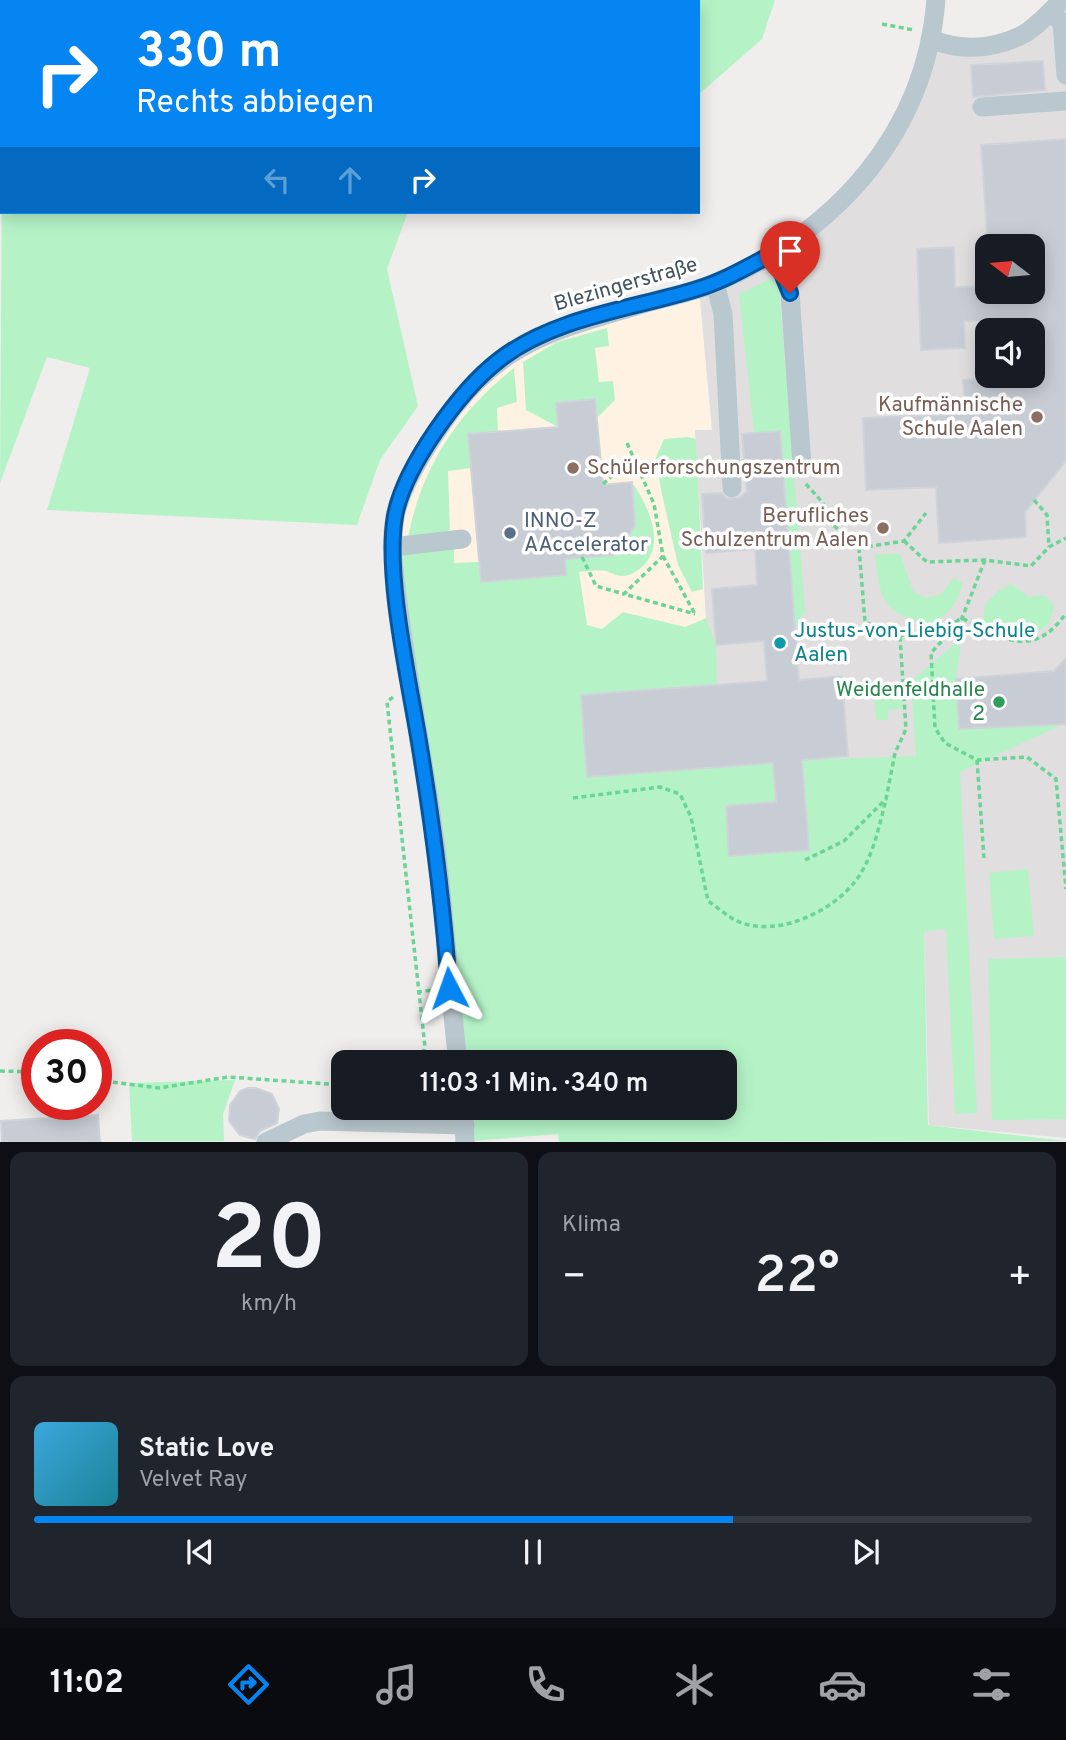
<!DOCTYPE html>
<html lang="de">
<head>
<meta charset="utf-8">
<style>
  body { margin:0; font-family:Overpass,sans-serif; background:#20242c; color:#f1f3f6; height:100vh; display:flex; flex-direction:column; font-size:26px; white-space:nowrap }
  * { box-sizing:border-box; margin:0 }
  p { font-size:23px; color:#9ea1a6 }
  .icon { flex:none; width:38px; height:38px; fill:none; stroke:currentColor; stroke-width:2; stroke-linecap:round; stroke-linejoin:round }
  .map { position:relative; height:1142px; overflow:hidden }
  .sheet { display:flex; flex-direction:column; gap:10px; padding:10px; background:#0d0f14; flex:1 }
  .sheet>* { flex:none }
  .top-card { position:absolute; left:0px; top:0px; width:700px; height:214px; box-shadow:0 4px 18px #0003; background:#0585f2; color:#fff; overflow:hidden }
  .needle { width:46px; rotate:286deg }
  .fabs { position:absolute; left:975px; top:234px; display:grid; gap:14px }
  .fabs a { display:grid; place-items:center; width:70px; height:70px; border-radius:14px; background:#171b24; box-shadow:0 4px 18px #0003; font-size:35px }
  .speed { position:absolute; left:21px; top:1029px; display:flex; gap:14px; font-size:35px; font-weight:700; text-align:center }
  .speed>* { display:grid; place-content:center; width:91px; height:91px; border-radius:50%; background:#171b24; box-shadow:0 4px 18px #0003; line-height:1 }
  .speed .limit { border:10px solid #d22; background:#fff; color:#111 }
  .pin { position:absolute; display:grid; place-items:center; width:60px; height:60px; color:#fff; margin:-72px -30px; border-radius:50% 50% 50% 0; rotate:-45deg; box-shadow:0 0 7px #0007 }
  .pin .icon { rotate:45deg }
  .me { position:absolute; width:77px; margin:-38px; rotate:356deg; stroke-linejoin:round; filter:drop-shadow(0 0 5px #0008) }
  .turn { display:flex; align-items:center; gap:24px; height:147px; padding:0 21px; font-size:32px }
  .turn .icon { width:91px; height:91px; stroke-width:2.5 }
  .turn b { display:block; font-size:49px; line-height:60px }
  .lanes { display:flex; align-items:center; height:66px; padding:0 21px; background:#0003; justify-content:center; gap:35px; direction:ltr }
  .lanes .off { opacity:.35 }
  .big { font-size:52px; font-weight:600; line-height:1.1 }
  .sheet .card { flex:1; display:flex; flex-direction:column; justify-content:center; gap:10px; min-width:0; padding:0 24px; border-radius:14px; background:#20242c }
  .sheet .dial { align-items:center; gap:0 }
  .dial b { font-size:91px; line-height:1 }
  .song { display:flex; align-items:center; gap:21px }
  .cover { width:84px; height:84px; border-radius:10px; background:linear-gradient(135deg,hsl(200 70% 55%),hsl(190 70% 35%)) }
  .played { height:7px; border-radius:4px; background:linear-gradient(90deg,#0585f2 70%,#363941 70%) }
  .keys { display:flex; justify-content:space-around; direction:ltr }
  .heat { display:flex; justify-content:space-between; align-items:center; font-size:38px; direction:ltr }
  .sheet .tiles { flex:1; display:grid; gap:10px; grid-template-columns:1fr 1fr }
  .card:last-child { grid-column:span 2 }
  .trip { position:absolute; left:331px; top:1050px; width:406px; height:70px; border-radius:14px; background:#171b24; box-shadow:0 4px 18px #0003; font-weight:600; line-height:70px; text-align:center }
  .menu { display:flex; height:112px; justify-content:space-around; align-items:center; background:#090b0e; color:#9ea1a6 }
  .menu .icon { width:49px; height:49px }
  .menu .on { color:#0585f2 }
  .menu b { font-size:32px; color:#f1f3f6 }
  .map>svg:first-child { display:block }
</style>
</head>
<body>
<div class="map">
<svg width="1066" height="1142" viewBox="0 0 1066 1142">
  <rect width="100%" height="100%" fill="#f0eded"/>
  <polygon fill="#fef3e3" points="699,289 712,430 695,431 709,670 485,687 404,547 395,514 418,460 500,359"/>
  <path fill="#e1dedf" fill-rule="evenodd" d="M1053,0h13v1138l-137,-13 -5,-194 -481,-106 -18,-106 284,-49 -14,-240h17l-13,-141 87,-41 77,-69 68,-137 90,-6 9,-19zM987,247h45v45h-45zM987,331h45v45h-45z"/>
  <g fill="#b5f3c7">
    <polygon points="0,0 86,0 2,2 0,140"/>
    <polygon points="109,0 775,0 762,39 698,95 698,2"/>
    <polygon points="2,171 2,212 408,212 387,269 418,406 380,460 357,525 47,510 90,368 47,357 0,483"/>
    <polygon points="778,275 805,610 795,630 780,432 754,433 739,294"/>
    <polygon points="607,328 609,346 595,348 599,382 613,381 615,400 597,418 595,399 556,403 558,427 526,410 523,362 557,342"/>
    <path d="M514,368l3,34 -20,6 1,24 -27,36 -23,3 2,59 -43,13c13,-74 49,-129 107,-175z"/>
    <polygon points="688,437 696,439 703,589 692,592 678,565 661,490 656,457 664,439"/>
    <path d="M632,482c16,23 35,63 10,85 -6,5 -12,9 -20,9 -5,0 -10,-3 -16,-5 -8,-2 -18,0 -27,1l8,53 15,4 21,-17 62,15 21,-9 10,27 1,40 -135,10 5,81 186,-13 3,39 -50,4 3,49 80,-5 -7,-90 114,-4 -5,-75 51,-43 -6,41 3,50 107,-6 -106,49 17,341 -22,1 -9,-185 -22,3 4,193 138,16 -507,1 -1,-8 -85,7 -3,-33h254v-46h-258l-23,-237 -43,-241 4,-37 50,2v14l25,-1 3,20 84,-7 -1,-16 49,-4 21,-29z"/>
    <path d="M875,554h25l13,37 12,7 15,-3 14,-17 9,5c-5,19 -14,32 -31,42 -49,-12 -52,-22 -57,-71z"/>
    <path d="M1011,584l18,13c13,-3 19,-3 25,10l-5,16 -18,14 -29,-3 -19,-9 2,-21 14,-14z"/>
    <polygon points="901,693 902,709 888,710 888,720 876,720 874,694"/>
    <polygon points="1028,869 1034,936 994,939 989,873"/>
    <polygon points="1066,957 1066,1119 992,1120 988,959"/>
    <polygon points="235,1080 223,1114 224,1141 132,1141 129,1083"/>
  </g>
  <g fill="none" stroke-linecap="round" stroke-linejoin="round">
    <polyline stroke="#7de9f5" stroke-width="6" points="0,160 2,154"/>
  </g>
  <g fill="#c8ccd4" stroke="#d0d4da" stroke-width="2">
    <polygon points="1043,61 1045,90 973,97 971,65"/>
    <polygon points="1066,139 1066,461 1025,512 1026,537 939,543 936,487 866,490 863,418 965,414 963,380 1032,376 1032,331 1006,331 1005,320 964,321 965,348 921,350 917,249 954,247 955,287 987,286 987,292 1032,292 1032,247 988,247 981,145"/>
    <polygon points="595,399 603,485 632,482 635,526 614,555 565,559 566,575 481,582 468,434 558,427 556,403"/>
    <polygon points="780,431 799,680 842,676 848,756 802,760 809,850 729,856 726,806 776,802 773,763 587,777 581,695 767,681 764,641 716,645 712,589 757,585 755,549 706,553 702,494 721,493 727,499 739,498 747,491 742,434"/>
    <polygon points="1066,658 1066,724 959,729 956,679 1054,671"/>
    <polygon points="248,1088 256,1088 272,1094 279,1109 277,1123 260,1131 255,1139 240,1135 229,1121 230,1105 240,1091"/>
    <polygon points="98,1115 100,1142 2,1142 1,1121"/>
  </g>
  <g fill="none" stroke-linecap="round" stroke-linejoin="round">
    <g stroke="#6ad595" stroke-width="3.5" stroke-dasharray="5 3.5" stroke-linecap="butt">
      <polyline points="95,0 98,2"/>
      <polyline points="106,2 107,0"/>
      <polyline points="882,24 914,30"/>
      <polyline points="627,443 654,504 663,556 624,594 695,614"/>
      <polyline points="603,484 632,458"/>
      <polyline points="806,484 823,503 831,523 859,548 904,541 926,513"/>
      <polyline points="1034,500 1047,515 1049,547"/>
      <polyline points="904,541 927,562 985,560 1031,566 1049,547 1066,538"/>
      <path d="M859,548l6,74c45,19 54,21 97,-4 40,22 73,41 104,-5"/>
      <polyline points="663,556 695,614"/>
      <polyline points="582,557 596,586 624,594"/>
      <polyline points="985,560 962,618 931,653 935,728 945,743 977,760 1027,757 1056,779 1066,889"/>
      <polyline points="393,697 387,702 425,1047 420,1062"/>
      <polyline points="977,760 984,858"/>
      <path d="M573,798l87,-11 20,7 11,23 17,84c9,6 18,14 27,19 38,19 93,-6 118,-36 19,-22 26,-57 33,-85"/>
      <polyline points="805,860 844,841 886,799 895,753 906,729 900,637"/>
      <polyline points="417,992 433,990"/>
      <polyline points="425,1050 427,1062"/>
      <polyline points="0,1071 37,1072"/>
      <polyline points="96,1080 159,1088 228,1077 343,1085"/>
    </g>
    <g stroke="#b9c7ce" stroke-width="19">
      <polyline points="1051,12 1062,23 1066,75"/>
      <path d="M933,40c29,11 59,9 87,-4 17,-8 29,-25 43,-36"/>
      <polyline points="982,107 1066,101"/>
      <polyline points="774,253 790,293 802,465"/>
      <polyline points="715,283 723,314 732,488"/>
      <polyline points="392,547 462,539"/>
      <path d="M458,1062c-10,-83 -14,-167 -27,-250 -10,-64 -22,-129 -31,-194 -4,-33 -11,-68 -5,-101 5,-27 23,-57 38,-80 61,-95 114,-105 217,-135 21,-6 44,-10 65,-19 121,-51 210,-149 221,-283"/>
      <polyline points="463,1108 465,1142"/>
      <polyline points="266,1142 304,1124 320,1121 465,1125"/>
    </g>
  </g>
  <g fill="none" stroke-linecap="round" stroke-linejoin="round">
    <g stroke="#03569d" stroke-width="18">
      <path id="route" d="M449,988c-6,-85 -17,-168 -31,-252 -10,-60 -33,-162 -23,-220 9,-49 65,-126 104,-156 55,-43 134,-51 198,-71 27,-8 52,-23 77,-36l16,40"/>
    </g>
    <use href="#route" stroke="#0585f2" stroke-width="12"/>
  </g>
  <g fill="#8d6e63" stroke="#fff" stroke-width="2.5">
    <circle cx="1037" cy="417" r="7"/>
    <circle cx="573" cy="468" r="7"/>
    <circle cx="883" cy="528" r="7"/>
  </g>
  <circle fill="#5c6f8a" stroke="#fff" stroke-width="2.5" cx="510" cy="533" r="7"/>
  <circle fill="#0f9aa8" stroke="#fff" stroke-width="2.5" cx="780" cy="643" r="7"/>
  <circle fill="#2e9e5b" stroke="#fff" stroke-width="2.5" cx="999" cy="702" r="7"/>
  <g text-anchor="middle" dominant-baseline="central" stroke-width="7" stroke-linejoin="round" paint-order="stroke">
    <g font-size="21" fill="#43535d" stroke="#fff">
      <text transform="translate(626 285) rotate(-16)">Blezingerstraße</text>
    </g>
    <g font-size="21" fill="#785e54" stroke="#fff" text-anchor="end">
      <text x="1023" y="405">Kaufmännische<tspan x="1023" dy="24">Schule Aalen</tspan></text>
      <text x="587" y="468" text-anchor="start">Schülerforschungszentrum</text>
      <text x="869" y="516">Berufliches<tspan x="869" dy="24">Schulzentrum Aalen</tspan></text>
    </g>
    <g font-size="21" fill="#4e5e75" stroke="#fff" text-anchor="start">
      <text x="524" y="521">INNO-Z<tspan x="524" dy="24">AAccelerator</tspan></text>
    </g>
    <g font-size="21" fill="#0d838f" stroke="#fff" text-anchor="start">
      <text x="794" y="631">Justus-von-Liebig-Schule<tspan x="794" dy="24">Aalen</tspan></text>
    </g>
    <g font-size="21" fill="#27864d" stroke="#fff" text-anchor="end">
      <text x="985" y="690">Weidenfeldhalle<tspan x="985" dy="24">2</tspan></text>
    </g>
  </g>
</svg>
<div class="fabs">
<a><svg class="needle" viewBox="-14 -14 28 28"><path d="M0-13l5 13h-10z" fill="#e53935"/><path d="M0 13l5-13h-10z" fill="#9ea1a6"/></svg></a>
<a><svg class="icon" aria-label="sound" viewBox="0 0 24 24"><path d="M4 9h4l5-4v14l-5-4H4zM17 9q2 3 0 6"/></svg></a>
</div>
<div class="speed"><div class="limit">30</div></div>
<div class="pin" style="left:790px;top:293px;background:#d93025"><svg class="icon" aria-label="arrive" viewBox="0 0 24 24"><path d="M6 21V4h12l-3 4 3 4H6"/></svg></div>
<svg class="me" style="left:449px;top:988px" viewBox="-20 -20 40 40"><path d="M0-17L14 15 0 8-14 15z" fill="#0585f2" stroke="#fff" stroke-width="4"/></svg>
<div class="trip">11:03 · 1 Min. · 340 m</div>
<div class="top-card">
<div class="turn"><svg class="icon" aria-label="right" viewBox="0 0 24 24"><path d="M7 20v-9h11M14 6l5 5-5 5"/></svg><div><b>330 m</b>Rechts abbiegen</div></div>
<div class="lanes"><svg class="icon off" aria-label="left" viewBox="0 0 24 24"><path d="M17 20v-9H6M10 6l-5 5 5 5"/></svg><svg class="icon off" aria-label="ahead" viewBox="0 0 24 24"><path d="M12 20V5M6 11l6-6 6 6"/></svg><svg class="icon" aria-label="right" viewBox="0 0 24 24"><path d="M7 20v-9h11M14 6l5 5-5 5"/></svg></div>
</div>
</div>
<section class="sheet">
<div class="tiles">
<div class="card dial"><b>20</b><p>km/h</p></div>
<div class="card"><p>Klima</p>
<div class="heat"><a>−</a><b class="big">22°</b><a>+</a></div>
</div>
<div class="card">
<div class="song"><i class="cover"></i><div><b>Static Love</b><p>Velvet Ray</p></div></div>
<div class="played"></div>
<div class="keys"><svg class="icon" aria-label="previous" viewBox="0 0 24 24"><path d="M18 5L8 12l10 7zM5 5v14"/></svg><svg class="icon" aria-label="pause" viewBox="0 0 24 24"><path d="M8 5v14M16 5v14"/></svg><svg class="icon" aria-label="next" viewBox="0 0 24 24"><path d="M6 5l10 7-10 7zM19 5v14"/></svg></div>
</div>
</div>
</section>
<nav class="menu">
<b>11:02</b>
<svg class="icon on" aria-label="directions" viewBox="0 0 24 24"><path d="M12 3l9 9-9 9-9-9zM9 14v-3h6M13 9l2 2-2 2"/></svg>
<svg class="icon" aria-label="music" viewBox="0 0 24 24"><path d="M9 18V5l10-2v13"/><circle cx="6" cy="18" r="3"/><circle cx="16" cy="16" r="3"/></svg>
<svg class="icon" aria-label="phone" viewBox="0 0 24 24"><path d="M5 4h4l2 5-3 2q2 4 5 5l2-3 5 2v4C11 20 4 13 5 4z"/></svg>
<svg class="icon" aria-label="climate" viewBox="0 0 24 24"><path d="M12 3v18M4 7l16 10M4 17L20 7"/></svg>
<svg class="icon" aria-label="car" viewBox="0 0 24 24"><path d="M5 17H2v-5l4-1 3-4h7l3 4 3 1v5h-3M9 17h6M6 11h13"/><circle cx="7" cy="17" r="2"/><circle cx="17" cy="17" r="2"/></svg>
<svg class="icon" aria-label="filters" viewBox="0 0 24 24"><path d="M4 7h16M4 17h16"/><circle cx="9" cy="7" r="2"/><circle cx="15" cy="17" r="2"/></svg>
</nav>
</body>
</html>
